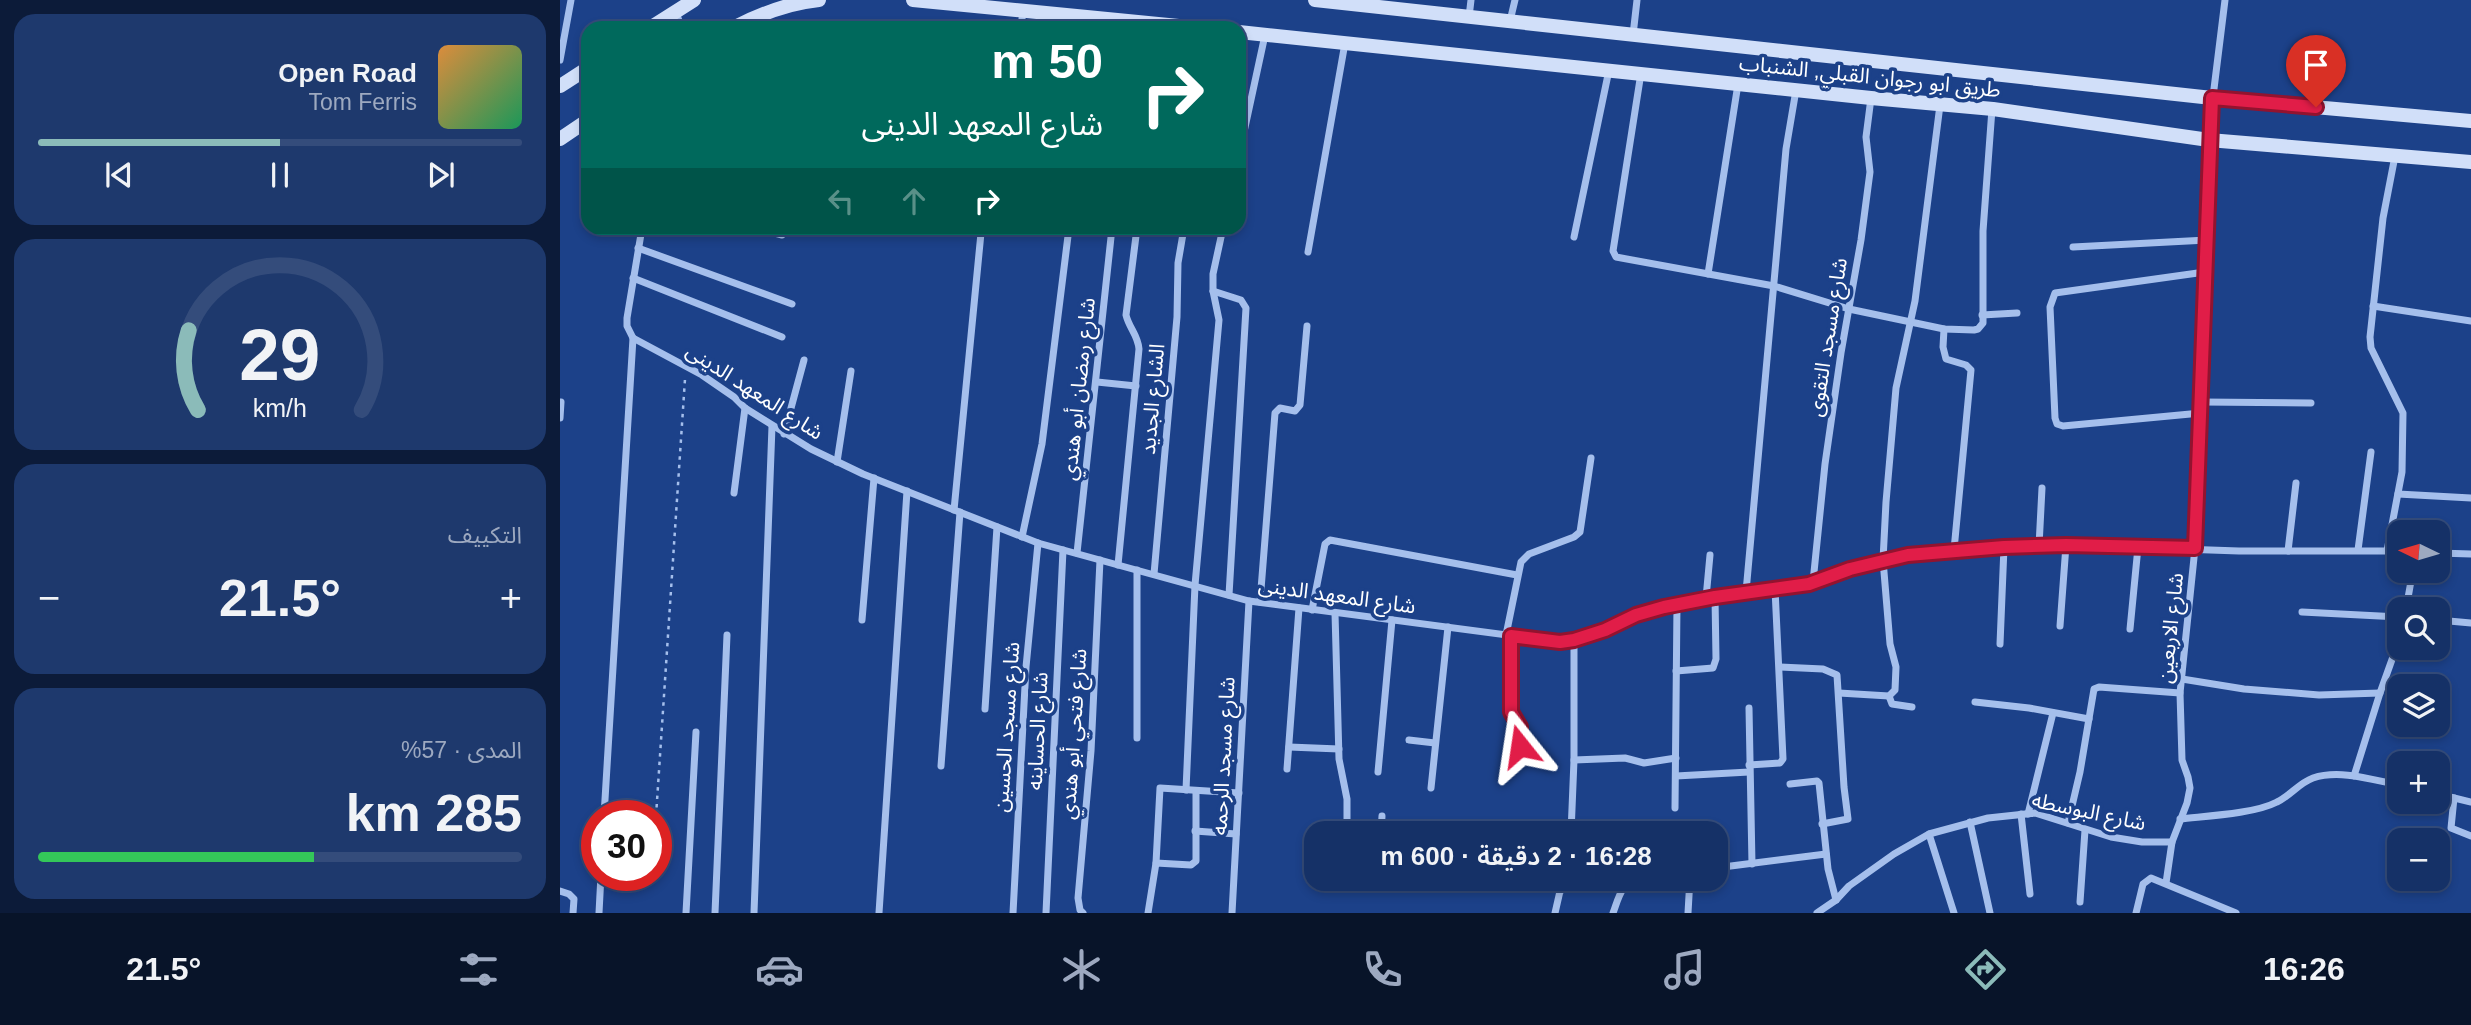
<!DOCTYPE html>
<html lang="ar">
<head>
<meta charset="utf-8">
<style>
  body { margin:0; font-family:Helvetica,"Noto Sans Arabic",sans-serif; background:#1e396d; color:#f1f3f6; direction:rtl; height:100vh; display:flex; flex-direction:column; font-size:26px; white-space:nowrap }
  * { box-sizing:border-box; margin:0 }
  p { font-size:23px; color:#9da9c0 }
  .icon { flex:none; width:38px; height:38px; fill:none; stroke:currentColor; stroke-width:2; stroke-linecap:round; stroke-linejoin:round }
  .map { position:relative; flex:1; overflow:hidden; direction:ltr }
  .side { display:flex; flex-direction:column; gap:14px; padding:14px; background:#0c1b39; width:560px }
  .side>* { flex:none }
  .banner { position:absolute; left:21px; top:21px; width:665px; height:214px; border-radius:21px; box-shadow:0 4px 10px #0003,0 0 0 2px #344c7b; direction:rtl; background:#00695c; color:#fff; overflow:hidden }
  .needle { width:46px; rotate:275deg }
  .fabs { position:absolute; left:1827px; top:520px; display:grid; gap:14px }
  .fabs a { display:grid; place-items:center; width:63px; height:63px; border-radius:14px; background:#153167; box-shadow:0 4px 10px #0003,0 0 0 2px #344c7b; font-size:35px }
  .speed { position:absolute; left:21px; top:800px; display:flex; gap:14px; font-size:35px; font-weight:700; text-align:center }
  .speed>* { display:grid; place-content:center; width:91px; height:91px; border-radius:50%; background:#153167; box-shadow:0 4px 10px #0003,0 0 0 2px #344c7b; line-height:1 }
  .speed .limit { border:10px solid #d22; background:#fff; color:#111 }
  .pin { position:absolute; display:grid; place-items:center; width:60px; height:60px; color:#fff; margin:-72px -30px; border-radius:50% 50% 50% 0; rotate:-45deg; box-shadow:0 0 7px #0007 }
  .pin .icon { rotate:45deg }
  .me { position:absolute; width:77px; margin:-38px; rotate:345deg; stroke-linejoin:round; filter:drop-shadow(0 0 5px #0008) }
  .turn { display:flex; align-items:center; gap:24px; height:147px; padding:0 28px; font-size:32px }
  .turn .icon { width:91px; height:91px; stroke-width:2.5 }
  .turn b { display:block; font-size:49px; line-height:60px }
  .lanes { display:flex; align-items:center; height:66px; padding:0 28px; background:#0003; justify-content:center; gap:35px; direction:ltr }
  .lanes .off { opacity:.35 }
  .big { font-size:52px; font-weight:600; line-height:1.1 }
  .side .tile { flex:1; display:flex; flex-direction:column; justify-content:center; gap:10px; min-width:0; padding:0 24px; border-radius:21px; background:#1e396d }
  .side .dial { align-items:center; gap:0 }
  .dial svg { height:182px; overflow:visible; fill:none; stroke:#344c7b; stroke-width:7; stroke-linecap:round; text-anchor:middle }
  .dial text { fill:#f1f3f6; stroke:none }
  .song { display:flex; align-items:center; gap:21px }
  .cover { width:84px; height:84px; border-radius:10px; background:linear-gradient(135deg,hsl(30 70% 55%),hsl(150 70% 35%)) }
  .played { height:7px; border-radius:4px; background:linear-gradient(90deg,#8bbbb9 50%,#344c7b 50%) }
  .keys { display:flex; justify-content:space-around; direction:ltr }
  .heat { display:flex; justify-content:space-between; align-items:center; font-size:38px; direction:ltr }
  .charge { height:10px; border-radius:5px; background:linear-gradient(90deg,#34c759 57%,#344c7b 0) }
  .trip { position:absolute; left:744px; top:821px; width:424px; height:70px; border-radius:21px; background:#153167; box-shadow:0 4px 10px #0003,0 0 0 2px #344c7b; font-weight:600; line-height:70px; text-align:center; direction:rtl }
  .tabs { display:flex; height:112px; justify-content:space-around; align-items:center; background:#081429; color:#9da9c0 }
  .tabs .icon { width:49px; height:49px }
  .tabs .active { color:#8bbbb9 }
  .tabs b { font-size:32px; color:#f1f3f6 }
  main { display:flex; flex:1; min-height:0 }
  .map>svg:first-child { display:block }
</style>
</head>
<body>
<main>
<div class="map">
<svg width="1911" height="913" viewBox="0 0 1911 913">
  <rect width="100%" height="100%" fill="#1c4189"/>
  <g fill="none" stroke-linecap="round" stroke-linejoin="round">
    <g stroke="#a5bfec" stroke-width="2.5" stroke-dasharray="3.5 5" stroke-linecap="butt">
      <polyline points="96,816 125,379"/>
      <polyline points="91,882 92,875"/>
    </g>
    <g stroke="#a5bfec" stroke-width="7">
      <polyline points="116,13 122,28"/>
      <polyline points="909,17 911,0"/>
      <polyline points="950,21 955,0"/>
      <polyline points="461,28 463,10"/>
      <polyline points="1073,35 1077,0"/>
      <polyline points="0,60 11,0"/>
      <polyline points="1081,73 1053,251 1056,257 1214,286 1289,309 1384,329 1414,330 1418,329 1423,323 1423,231 1432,109"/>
      <polyline points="679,155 705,35"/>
      <polyline points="82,228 67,318 67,326 73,338 142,375 174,397 185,408 251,449 303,474 478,543 689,601 1000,642 1030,637 1076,615 1104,607 1155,597 1249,584 1290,569 1348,555 1444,547 1506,545 1679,551 1839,551"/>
      <polyline points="196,228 222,235"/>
      <polyline points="1014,237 1049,70"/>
      <polyline points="1513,247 1647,240"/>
      <polyline points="78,248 232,304"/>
      <polyline points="748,252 785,43"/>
      <polyline points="1148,274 1178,84"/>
      <polyline points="73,278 222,337"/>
      <polyline points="653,291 681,300 686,308 669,595"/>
      <polyline points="1813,306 1911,321"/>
      <polyline points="1422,315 1457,313"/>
      <polyline points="1384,329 1383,347 1386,359 1406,365 1411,370 1394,550"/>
      <polyline points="537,382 576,386"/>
      <polyline points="1642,402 1751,403"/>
      <polyline points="1641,413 1503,426 1497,424 1495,418 1490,307 1495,293 1645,272"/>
      <polyline points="0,418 1,402"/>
      <polyline points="224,434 244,360"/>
      <polyline points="277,462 291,371"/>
      <polyline points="174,493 185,408"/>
      <polyline points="1838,494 1911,498"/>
      <polyline points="394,510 421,233"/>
      <polyline points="462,537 482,444 509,228"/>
      <polyline points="1479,546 1482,488"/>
      <polyline points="1798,550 1811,452"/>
      <polyline points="1728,551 1736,483"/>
      <polyline points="1827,551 1842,472 1843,413 1811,348 1810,337 1823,218 1835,156"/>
      <polyline points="517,553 552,228"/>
      <polyline points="1878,553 1911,554"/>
      <path d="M558,565l21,-216c-1,-14 -10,-21 -13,-34l11,-87"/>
      <polyline points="594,574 617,317 618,263 624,228"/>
      <polyline points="1253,582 1265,464 1281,353 1301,240 1310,172 1306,137 1311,98"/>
      <polyline points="1186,592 1226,149 1236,90"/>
      <polyline points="1146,598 1150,555"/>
      <polyline points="700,602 715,413 720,408 735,411 740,405 747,326"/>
      <polyline points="1846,609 1853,570"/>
      <polyline points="752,610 765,544 770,540 957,575"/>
      <polyline points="1742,612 1839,617"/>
      <polyline points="775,613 779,759 787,799 787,833"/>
      <polyline points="302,620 314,478"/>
      <polyline points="1878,620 1911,623"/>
      <polyline points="1500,626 1506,545"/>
      <polyline points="1570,629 1578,547"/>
      <polyline points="946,635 961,562 969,554 1014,537 1020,532 1031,458"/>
      <polyline points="951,636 951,712 960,727 959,746"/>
      <polyline points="1440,644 1444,547"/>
      <polyline points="1220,667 1263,669 1277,675 1284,787 1288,819 1262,824"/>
      <polyline points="1116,671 1153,668 1156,659 1155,597"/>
      <polyline points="1622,679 1684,689 1759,695 1820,693"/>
      <polyline points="1279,693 1329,696 1335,690 1336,667 1330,644 1323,560 1326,502 1336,388 1355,301 1380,105"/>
      <polyline points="1329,696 1332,704 1352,707"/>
      <polyline points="1415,702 1469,708 1529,719"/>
      <polyline points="1189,708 1192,864"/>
      <polyline points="425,709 437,527"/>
      <polyline points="577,738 577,570"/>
      <polyline points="849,740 875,743"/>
      <polyline points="729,747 779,749"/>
      <polyline points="1014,760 1065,758 1084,763 1116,758"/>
      <polyline points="1189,765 1220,763 1223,759 1215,589"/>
      <polyline points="381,766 400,512"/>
      <polyline points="727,769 739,608"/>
      <polyline points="818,772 832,620"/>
      <polyline points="1116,776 1189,772"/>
      <polyline points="1794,776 1820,693 1839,640"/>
      <polyline points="1230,784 1257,781 1259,783 1268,869 1276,900"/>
      <polyline points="871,788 888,627"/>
      <polyline points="626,790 635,585 659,320 653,291 653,274 663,228"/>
      <polyline points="1878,794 1911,802"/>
      <polyline points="1894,798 1891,828 1911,836"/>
      <polyline points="1115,808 1117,604"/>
      <polyline points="1461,814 1470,894"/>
      <polyline points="1468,814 1493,713"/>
      <polyline points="44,816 73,338"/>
      <path d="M1620,819c26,-3 74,-5 97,-17 13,-6 22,-19 36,-24 27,-9 60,2 86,7"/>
      <polyline points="1410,822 1430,913"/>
      <polyline points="1508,823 1520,772 1534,689 1539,687 1620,693"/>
      <polyline points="635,831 676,834"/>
      <polyline points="821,833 822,816"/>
      <polyline points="1011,833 1014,760 1014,640"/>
      <polyline points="1369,834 1394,913"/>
      <polyline points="750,844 756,844"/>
      <polyline points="596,863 600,788 679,793"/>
      <polyline points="1155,868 1266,854"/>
      <polyline points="937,883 1002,890"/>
      <polyline points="1606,883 1612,842 1627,803 1630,788 1628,777 1622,760 1620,693 1635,548 1650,121 1665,0"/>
      <polyline points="0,891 9,894 14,899 13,913"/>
      <polyline points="1520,902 1525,830"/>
      <polyline points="39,913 41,875"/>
      <polyline points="126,913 136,732"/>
      <polyline points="155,913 167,635"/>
      <polyline points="194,913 212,426"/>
      <polyline points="319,913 347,491"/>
      <polyline points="453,913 466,667 478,543"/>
      <polyline points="486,913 503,550"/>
      <polyline points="523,913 520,910 518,898 531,751 540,560"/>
      <polyline points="588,913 596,863 631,865 636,861 636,791"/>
      <polyline points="672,913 689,601"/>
      <polyline points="995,913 1003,878"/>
      <path d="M1053,913c6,-16 8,-30 26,-35"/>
      <polyline points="1128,913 1130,878"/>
      <polyline points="1257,913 1276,900 1289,886 1334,854 1369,834 1428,818 1475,813 1551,837 1582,842 1612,842"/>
      <polyline points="1576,913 1583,884 1591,878 1676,913"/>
    </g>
    <g stroke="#d1dff9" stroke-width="14">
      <polyline points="353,0 639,28"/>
      <polyline points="755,0 1652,98 1911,121"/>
      <polyline points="90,28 134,0"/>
      <path d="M173,28c27,-14 55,-25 86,-28"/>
      <polyline points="679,32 1311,98 1433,109 1649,140 1911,162"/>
      <polyline points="0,86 28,68"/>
      <polyline points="0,139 28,120"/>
    </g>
  </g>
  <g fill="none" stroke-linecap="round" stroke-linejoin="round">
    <g stroke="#92132f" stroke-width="18">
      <polyline id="route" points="960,746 960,727 951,712 951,636 1000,642 1014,640 1045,630 1076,615 1104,607 1155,597 1249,584 1290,569 1348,555 1444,547 1506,545 1635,548 1652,98 1756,107"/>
    </g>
    <use href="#route" stroke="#e11d48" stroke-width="12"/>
  </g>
  <g text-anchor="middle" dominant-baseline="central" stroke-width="7" stroke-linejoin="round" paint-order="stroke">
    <g font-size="21" fill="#fff" stroke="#1c4189">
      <text transform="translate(1310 76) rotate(6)">طريق ابو رجوان القبلي, الشنباب</text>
      <text transform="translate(1267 337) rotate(-81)">شارع مسجد التقوى</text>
      <text transform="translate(518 389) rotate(-84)">شارع رمضان أبو هندي</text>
      <text transform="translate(195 391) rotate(33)">شارع المعهد الدينى</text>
      <text transform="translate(592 399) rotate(-85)">الشارع الجديد</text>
      <text transform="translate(777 595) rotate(8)">شارع المعهد الدينى</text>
      <text transform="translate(1610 628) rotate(-84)">شارع الاربعين</text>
      <text transform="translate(446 727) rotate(-86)">شارع مسجد الحسين</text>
      <text transform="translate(477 731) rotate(-87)">شارع الحساينه</text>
      <text transform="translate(513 734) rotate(-86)">شارع فتحي أبو هندي</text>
      <text transform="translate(663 756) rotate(-87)">شارع مسجد الرحمه</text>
      <text transform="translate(1529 811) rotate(12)">شارع البوسطه</text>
    </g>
  </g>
</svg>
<div class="fabs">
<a><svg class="needle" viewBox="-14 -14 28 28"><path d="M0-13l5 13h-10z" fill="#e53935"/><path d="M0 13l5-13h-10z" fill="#9da9c0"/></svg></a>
<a><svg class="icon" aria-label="search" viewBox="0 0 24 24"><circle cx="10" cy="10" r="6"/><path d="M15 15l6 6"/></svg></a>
<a><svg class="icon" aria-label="layers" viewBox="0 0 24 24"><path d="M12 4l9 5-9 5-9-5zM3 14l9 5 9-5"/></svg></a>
<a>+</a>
<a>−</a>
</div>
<div class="speed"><div class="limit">30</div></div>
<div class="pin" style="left:1756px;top:107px;background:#d93025"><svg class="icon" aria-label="arrive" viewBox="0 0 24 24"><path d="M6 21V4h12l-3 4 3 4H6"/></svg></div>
<svg class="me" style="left:960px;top:746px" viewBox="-20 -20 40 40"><path d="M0-17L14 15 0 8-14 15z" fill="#e11d48" stroke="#fff" stroke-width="4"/></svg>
<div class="trip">16:28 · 2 دقيقة · 600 m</div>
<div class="banner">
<div class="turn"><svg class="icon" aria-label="right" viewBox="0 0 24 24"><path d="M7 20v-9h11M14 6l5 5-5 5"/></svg><div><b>50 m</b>شارع المعهد الدينى</div></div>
<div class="lanes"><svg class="icon off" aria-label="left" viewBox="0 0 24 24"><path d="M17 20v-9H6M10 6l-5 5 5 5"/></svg><svg class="icon off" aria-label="ahead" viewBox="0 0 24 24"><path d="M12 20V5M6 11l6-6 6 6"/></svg><svg class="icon" aria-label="right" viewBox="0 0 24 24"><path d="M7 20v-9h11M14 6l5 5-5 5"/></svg></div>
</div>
</div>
<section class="side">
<div class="tile">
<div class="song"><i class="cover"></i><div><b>Open Road</b><p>Tom Ferris</p></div></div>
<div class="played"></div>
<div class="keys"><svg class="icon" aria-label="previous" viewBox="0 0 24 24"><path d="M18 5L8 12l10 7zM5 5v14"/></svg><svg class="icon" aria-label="pause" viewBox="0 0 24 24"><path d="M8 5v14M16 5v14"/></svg><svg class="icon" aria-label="next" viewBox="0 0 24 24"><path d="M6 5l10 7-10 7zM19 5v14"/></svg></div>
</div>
<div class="tile dial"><svg viewBox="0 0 100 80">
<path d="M14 69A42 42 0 1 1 86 69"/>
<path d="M14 69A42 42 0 0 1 10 34" stroke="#8bbbb9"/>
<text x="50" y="56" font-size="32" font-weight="700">29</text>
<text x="50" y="72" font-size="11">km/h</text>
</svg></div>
<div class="tile"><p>التكييف</p>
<div class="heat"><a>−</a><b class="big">21.5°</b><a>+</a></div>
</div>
<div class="tile"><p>المدى · 57%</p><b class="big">285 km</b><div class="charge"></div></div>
</section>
</main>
<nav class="tabs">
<b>16:26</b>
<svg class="icon active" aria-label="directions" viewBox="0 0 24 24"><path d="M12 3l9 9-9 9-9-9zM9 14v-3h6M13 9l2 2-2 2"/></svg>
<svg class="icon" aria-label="music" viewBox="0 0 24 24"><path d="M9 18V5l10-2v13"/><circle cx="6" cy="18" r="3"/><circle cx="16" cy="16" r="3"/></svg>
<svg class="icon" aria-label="phone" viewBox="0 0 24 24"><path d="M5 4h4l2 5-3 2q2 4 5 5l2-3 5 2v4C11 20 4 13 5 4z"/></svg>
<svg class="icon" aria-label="climate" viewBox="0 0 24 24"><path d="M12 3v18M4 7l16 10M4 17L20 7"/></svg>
<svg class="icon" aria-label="car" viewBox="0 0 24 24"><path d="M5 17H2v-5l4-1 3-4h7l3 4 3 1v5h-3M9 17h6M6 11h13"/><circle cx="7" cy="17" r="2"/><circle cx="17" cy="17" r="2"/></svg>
<svg class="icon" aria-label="filters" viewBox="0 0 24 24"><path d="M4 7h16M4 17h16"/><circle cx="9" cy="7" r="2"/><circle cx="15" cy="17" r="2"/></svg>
<b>21.5°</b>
</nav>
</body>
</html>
